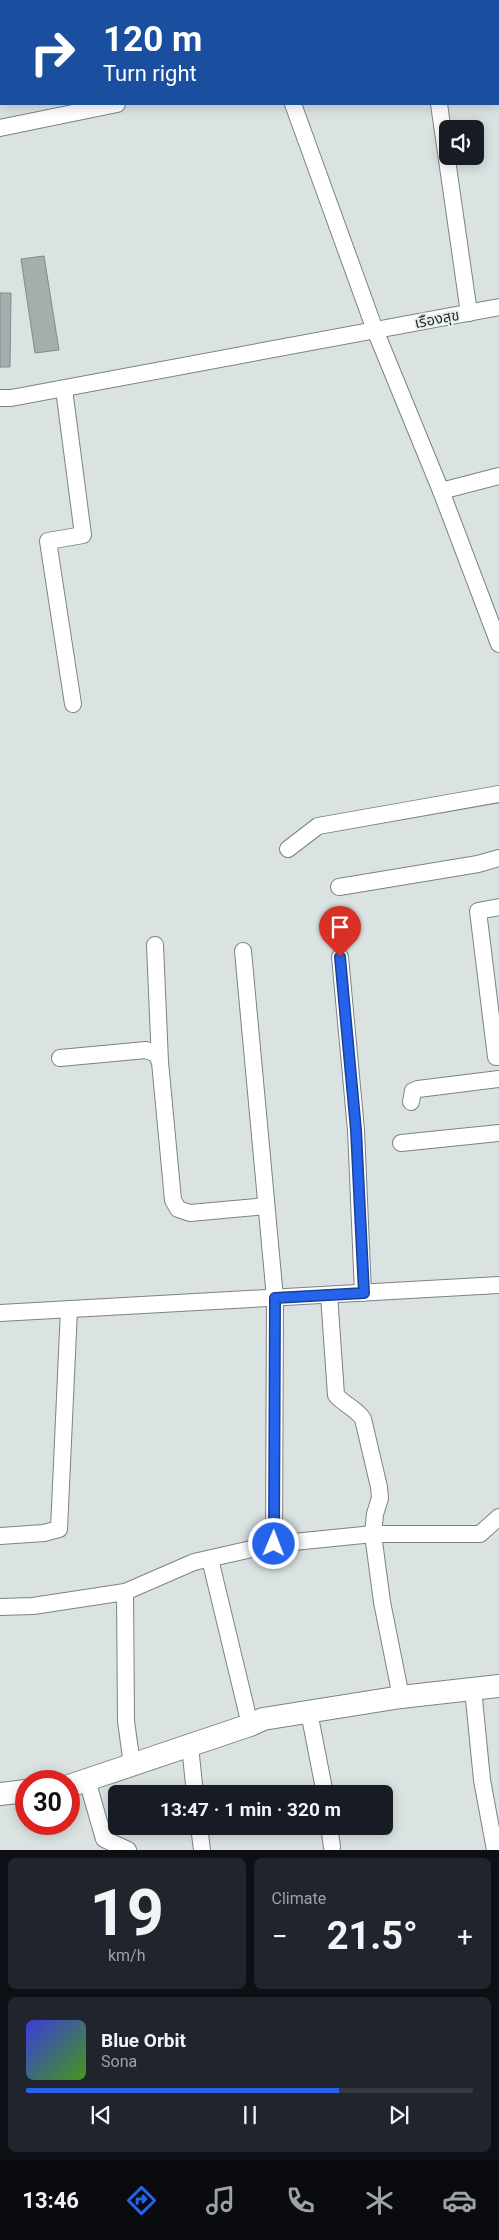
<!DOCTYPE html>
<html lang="en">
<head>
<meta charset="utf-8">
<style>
  body { margin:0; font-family:Roboto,"Noto Sans Thai",sans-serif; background:#20242c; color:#f1f3f6; height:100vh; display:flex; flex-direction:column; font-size:19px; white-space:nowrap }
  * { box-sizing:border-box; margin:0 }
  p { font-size:16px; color:#9ea1a6 }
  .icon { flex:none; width:28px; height:28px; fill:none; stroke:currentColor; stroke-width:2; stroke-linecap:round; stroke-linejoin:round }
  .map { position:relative; height:1850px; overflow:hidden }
  .side { display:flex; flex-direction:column; gap:8px; padding:8px; background:#0d0f14; flex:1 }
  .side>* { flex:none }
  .guide { position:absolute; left:0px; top:0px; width:500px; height:105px; box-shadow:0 2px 12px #0003; background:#1a4fa0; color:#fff; overflow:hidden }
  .buttons { position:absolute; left:439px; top:120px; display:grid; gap:10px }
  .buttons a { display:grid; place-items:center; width:45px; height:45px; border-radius:8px; background:#171b24; box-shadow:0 2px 12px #0003; font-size:25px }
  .speed { position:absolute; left:15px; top:1770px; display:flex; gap:10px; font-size:25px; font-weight:700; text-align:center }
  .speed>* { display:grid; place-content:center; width:65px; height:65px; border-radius:50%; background:#171b24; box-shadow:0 2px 12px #0003; line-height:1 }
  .speed .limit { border:8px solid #d22; background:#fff; color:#111 }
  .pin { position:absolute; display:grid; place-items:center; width:42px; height:42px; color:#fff; margin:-51px -21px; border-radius:50% 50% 50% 0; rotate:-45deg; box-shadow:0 0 5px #0007 }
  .pin .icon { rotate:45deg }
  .me { position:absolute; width:55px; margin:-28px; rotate:1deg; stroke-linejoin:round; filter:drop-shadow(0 0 4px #0008) }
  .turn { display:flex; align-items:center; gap:18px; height:105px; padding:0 20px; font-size:22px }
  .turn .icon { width:65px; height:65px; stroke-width:2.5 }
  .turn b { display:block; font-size:35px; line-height:42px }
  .big { font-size:38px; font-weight:700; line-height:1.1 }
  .side .card { flex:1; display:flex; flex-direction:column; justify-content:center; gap:8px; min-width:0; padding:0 18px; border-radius:8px; background:#20242c }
  .side .dial { align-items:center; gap:0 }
  .dial b { font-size:65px; line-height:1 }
  .song { display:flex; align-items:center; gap:15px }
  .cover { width:60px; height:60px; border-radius:8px; background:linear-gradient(135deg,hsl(240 70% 55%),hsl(100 70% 35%)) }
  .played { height:5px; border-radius:2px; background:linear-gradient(90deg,#2563eb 70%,#363941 70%) }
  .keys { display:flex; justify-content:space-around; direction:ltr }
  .heat { display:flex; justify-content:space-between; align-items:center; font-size:28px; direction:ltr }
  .side .tiles { flex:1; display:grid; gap:8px; grid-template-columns:1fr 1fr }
  .card:last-child { grid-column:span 2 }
  .trip { position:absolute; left:108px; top:1785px; width:285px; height:50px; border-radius:8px; background:#171b24; box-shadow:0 2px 12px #0003; font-weight:700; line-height:50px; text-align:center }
  .menu { display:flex; height:80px; justify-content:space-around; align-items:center; background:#090b0e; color:#9ea1a6 }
  .menu .icon { width:35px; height:35px }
  .menu .current { color:#2563eb }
  .menu b { font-size:22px; color:#f1f3f6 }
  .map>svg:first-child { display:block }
</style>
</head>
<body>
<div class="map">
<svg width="499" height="1850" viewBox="0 0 499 1850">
  <rect width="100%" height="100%" fill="#dae2e2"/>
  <g fill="#a5adad" stroke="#838a8b">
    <polygon points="44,256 59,350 35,353 21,259"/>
    <polygon points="0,293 11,293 10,367 0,367"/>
  </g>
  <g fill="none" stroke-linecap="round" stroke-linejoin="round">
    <g stroke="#7c8384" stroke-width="18">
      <g id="minor">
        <polyline points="256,0 256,1"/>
        <polyline points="424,0 424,1"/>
        <polyline points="0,74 1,74"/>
        <polyline points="293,104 375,330 441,491 499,644"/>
        <polyline points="439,104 469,313"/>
        <polyline points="0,128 117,104"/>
        <polyline points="64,389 83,535 48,541 73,704"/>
        <polyline points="0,398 11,398 499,307"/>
        <polyline points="441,491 499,476"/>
        <polyline points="288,849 318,826 499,794"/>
        <polyline points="339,887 478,864 499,858"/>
        <polyline points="499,907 478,911 496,1057 499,1057"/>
        <polyline points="155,945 160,1062"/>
        <polyline points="243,951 275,1298 274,1544"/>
        <polyline points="340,957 356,1130 363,1293"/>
        <polyline points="60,1058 146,1050 156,1054 160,1062 173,1200 178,1209 190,1213 266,1206"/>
        <polyline points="411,1102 413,1091 418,1089 499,1079"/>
        <polyline points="401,1143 499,1133"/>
        <path d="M329,1295l7,100c8,10 20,13 27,24l16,68 1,11 -5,16 -2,20 9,68 19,95"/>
        <polyline points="0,1313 499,1285"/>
        <polyline points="0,1536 44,1533 59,1529 69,1309"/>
        <polyline points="210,1559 250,1725"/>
        <polyline points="125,1592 126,1721 132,1765"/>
        <polyline points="0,1607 33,1606 125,1592 194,1562 274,1544 373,1534 480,1534 499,1517"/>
        <polyline points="473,1689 482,1780 495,1850"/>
        <polyline points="309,1712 325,1794"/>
        <polyline points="190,1746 195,1794"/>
        <polyline points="87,1780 104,1839 128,1850"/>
        <polyline points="199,1826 202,1850"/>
        <polyline points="329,1826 332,1847"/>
      </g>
    </g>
    <g stroke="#7c8384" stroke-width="24">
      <g id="secondary">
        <polyline points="69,1786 250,1725 263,1719 401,1697 499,1686"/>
        <polyline points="0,1794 26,1791"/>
      </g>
    </g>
    <use href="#minor" stroke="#fff" stroke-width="16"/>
    <use href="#secondary" stroke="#fff" stroke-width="22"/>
  </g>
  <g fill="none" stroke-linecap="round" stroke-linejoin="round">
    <g stroke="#184099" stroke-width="12">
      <polyline id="route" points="274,1544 275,1298 364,1293 356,1130 340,957"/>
    </g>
    <use href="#route" stroke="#2563eb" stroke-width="9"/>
  </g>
  <g text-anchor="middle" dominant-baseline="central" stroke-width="4" stroke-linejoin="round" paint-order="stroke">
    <g font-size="15" fill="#2a2d2e" stroke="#e7efef">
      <text transform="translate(437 319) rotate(-11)">เรืองสุข</text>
    </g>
  </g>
</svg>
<div class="buttons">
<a><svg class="icon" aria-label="sound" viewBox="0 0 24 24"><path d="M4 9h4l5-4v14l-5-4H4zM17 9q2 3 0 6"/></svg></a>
</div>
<div class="speed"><div class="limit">30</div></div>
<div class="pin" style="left:340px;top:957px;background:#d93025"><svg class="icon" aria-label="arrive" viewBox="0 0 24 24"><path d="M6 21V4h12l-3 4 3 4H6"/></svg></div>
<svg class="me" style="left:274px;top:1544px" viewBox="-20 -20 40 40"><circle r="17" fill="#2563eb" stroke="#fff" stroke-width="3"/><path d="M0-11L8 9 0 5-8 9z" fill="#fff"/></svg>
<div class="trip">13:47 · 1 min · 320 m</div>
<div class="guide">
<div class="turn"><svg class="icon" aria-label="right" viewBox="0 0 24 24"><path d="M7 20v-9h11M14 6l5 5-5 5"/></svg><div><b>120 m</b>Turn right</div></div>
</div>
</div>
<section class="side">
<div class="tiles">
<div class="card dial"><b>19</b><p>km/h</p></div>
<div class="card"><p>Climate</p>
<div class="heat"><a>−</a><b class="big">21.5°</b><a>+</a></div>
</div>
<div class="card">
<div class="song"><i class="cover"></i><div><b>Blue Orbit</b><p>Sona</p></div></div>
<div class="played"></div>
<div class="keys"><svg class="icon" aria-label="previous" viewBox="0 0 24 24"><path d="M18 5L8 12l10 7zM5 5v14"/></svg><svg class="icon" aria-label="pause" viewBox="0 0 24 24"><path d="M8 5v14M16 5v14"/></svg><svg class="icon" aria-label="next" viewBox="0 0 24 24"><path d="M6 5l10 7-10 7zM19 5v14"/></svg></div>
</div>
</div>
</section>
<nav class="menu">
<b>13:46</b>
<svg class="icon current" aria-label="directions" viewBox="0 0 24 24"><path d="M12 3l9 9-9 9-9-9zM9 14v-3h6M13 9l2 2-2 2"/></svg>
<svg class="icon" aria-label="music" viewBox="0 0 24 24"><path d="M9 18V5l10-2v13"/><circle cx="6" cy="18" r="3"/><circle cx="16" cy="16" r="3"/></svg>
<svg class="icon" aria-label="phone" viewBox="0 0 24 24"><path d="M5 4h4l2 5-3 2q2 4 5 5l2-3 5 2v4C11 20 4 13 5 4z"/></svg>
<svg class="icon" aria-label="climate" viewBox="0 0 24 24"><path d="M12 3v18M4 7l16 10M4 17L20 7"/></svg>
<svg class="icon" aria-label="car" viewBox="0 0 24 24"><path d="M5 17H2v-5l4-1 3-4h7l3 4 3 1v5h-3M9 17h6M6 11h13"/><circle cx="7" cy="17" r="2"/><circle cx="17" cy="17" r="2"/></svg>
</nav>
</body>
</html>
